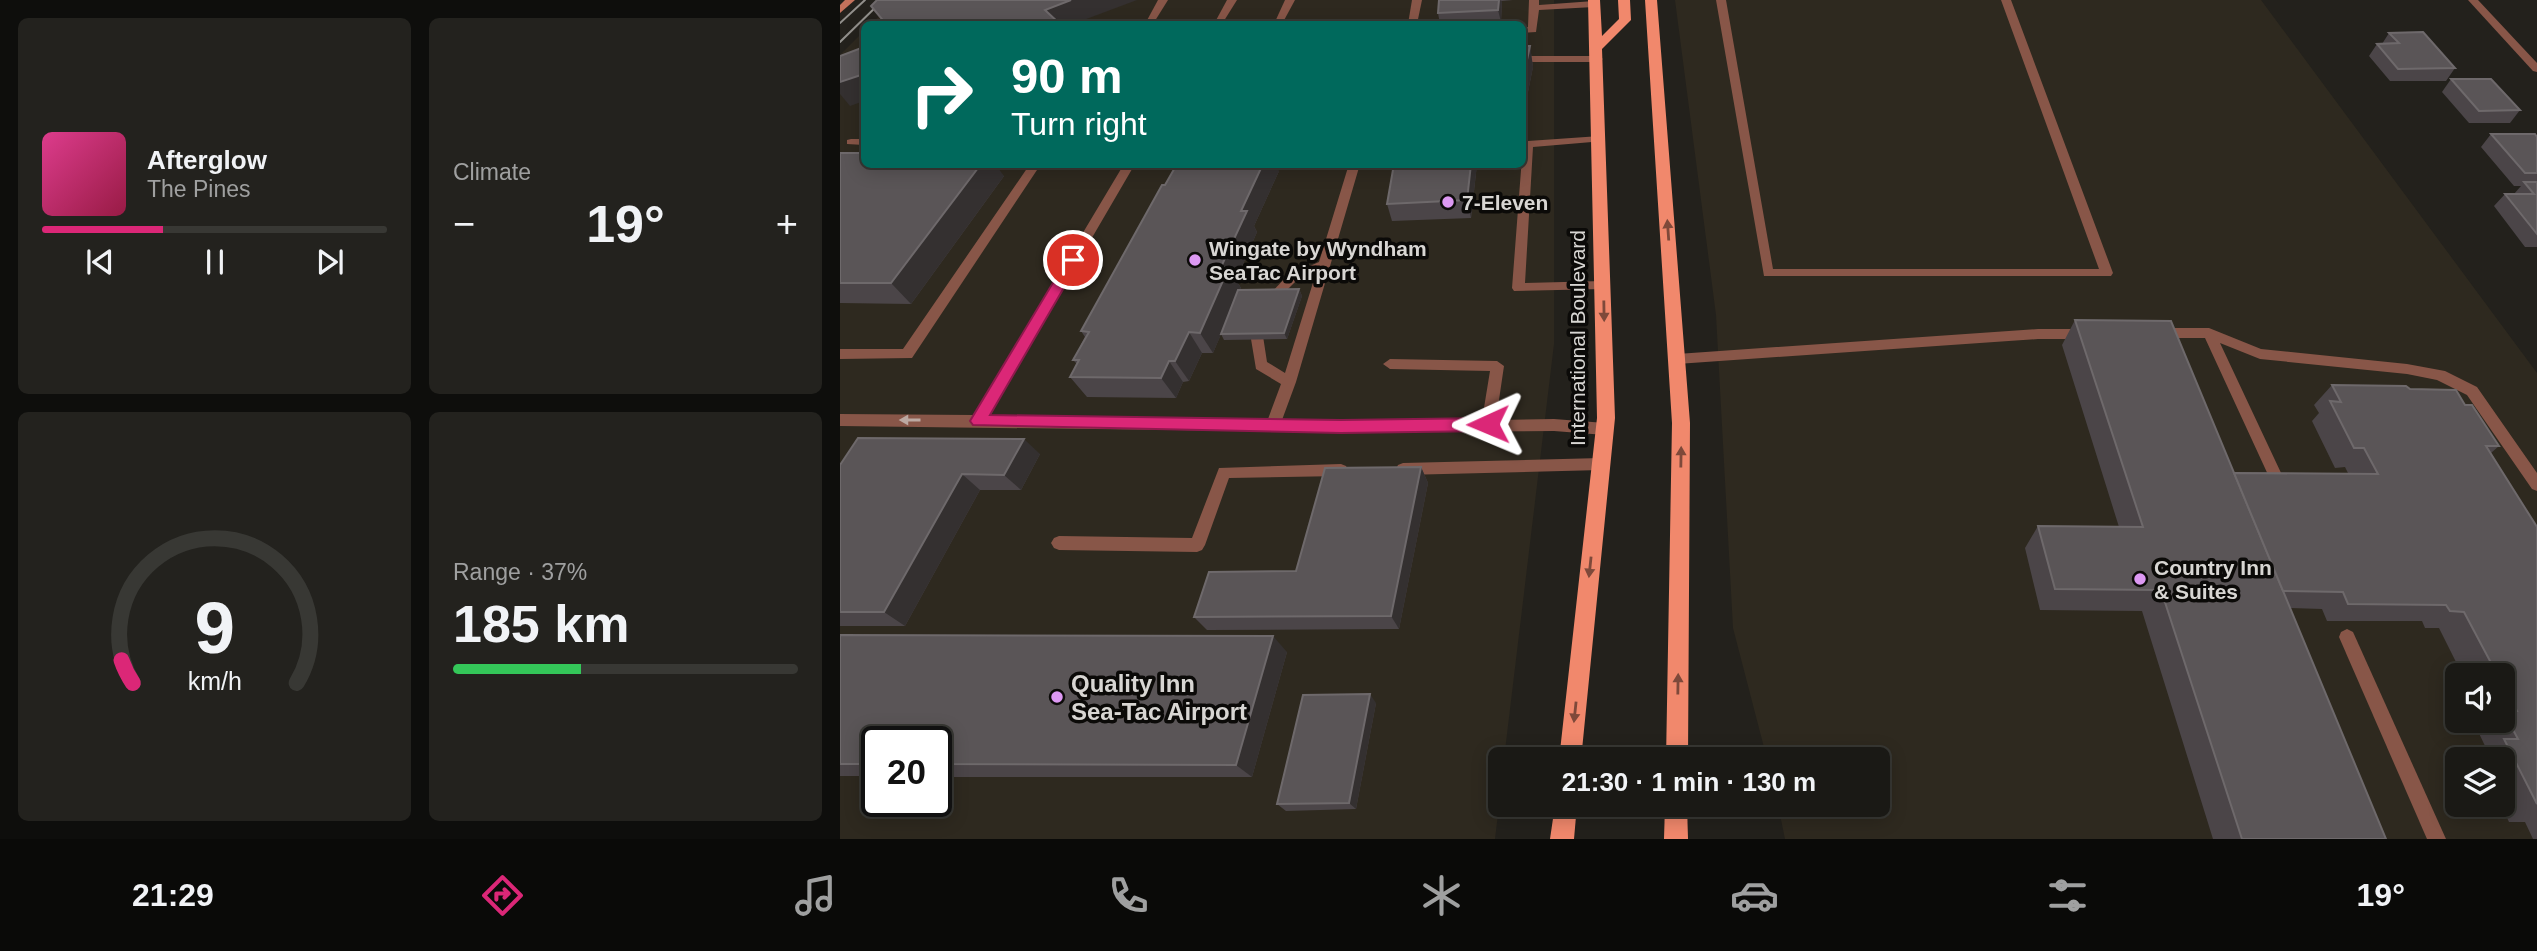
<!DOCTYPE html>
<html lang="en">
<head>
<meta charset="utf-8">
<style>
  body { margin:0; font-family:Arial,sans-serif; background:#23221e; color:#f1f3f6; height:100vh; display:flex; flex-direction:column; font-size:26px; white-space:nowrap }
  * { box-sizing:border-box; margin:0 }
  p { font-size:23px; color:#9fa0a0 }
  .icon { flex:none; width:38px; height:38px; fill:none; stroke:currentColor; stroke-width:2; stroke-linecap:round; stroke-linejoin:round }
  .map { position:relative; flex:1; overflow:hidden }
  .panel { display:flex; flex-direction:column; gap:18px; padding:18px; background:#0e0e0c; width:840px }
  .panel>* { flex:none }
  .guide { position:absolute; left:21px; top:21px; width:665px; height:147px; border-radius:10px; box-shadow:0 4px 18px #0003,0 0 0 2px #383834; background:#00695c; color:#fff; overflow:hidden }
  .controls { position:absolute; left:1605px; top:663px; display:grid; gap:14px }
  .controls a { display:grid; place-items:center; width:70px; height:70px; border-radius:10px; background:#1a1915; box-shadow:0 4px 18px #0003,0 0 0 2px #383834; font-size:35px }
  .speed { position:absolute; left:21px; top:726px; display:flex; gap:14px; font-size:35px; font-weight:700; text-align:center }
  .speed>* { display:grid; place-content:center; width:91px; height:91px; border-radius:50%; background:#1a1915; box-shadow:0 4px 18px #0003,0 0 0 2px #383834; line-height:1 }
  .speed .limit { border:4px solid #111; border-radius:10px; background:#fff; color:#111 }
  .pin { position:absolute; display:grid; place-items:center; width:60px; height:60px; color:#fff; margin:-30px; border:4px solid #fff; border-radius:50%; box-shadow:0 2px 7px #0007 }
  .me { position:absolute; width:77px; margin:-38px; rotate:269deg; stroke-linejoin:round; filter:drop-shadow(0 0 5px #0008) }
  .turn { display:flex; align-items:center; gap:24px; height:147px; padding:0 35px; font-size:32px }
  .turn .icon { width:91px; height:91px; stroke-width:2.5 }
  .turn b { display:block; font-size:49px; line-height:60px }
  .big { font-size:52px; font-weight:700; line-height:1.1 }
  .panel .widget { flex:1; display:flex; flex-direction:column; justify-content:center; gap:10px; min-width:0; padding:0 24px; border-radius:10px; background:#23221e }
  .panel .dial { align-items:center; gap:0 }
  .dial svg { height:182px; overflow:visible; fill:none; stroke:#383834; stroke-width:7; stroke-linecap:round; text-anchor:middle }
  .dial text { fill:#f1f3f6; stroke:none }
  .song { display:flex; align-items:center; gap:21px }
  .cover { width:84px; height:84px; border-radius:10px; background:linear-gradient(135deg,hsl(330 70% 55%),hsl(340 70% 35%)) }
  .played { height:7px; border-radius:4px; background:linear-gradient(90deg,#db2777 35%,#383834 35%) }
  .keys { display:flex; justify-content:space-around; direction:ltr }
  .heat { display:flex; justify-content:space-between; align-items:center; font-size:38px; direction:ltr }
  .charge { height:10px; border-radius:5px; background:linear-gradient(90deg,#34c759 37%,#383834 0) }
  .panel .tiles { flex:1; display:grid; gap:18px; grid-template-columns:repeat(2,1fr) }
  .trip { position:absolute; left:648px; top:747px; width:402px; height:70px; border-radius:10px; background:#1a1915; box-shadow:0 4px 18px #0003,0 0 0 2px #383834; font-weight:700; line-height:70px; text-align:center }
  .tab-bar { display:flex; height:112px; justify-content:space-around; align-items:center; background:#0a0a08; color:#9fa0a0 }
  .tab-bar .icon { width:49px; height:49px }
  .tab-bar .current { color:#db2777 }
  .tab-bar b { font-size:32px; color:#f1f3f6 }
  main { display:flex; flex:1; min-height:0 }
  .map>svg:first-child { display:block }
</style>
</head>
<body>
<main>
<section class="panel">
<div class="tiles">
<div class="widget">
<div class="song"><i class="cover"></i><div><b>Afterglow</b><p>The Pines</p></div></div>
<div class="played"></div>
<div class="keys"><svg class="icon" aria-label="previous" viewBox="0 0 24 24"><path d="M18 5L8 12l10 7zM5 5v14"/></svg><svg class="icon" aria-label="pause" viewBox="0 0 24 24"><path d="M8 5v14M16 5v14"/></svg><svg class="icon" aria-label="next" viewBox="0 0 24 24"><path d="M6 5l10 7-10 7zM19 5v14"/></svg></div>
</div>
<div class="widget"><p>Climate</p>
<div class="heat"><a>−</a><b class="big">19°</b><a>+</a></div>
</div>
<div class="widget dial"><svg viewBox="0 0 100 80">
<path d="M14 69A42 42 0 1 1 86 69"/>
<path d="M14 69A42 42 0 0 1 9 59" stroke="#db2777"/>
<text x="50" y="56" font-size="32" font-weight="700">9</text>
<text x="50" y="72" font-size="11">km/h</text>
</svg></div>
<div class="widget"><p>Range · 37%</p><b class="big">185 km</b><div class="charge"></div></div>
</div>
</section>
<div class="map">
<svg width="1697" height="839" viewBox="0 0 1697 839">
  <rect width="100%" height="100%" fill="#23211c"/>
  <g fill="#2e291f" fill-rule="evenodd">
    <path d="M56,0h658v344l-50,415 -4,1v38l-5,41h-655v-784l24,-24v133h658v-140h-651zM37,742h59v60h-59z"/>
    <path d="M835,0h586l276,373v466h-752l-7,-34h100v-45l-111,-1 -34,-131 -17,-313zM1617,676h45v45h-45zM1617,760h45v45h-45z"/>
  </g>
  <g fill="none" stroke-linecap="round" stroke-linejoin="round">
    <g fill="#885648" fill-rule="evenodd">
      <polygon points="318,0 328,0 313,24 305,24"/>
      <polygon points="387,0 397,0 382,24 374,24"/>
      <polygon points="445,0 455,0 442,24 434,24"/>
      <polygon points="572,0 582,0 577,24 568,24"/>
      <polygon points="689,0 699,0 699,5 754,1 759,4 754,7 699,10 696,32 682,33 682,27 688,27"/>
      <polygon points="876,0 886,0 933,269 1259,269 1161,0 1171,0 1273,273 1271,276 924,276"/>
      <polygon points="682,56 758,56 763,59 758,62 682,62"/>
      <polygon points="760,136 765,139 764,141 693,147 685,283 763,281 769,285 763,289 674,291 672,288 683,144 688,141"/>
      <polygon points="11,139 24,139 24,145 7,144 7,140"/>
      <polygon points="190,164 201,164 72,358 0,359 0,349 63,349"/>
      <polygon points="284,164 295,164 148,416 428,419 441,384 416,369 411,339 418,334 423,336 427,362 445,373 476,273 455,282 438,299 430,299 428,296 447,276 479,262 509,164 520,164 456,382 442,420 642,420 650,371 550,369 543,364 550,359 657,361 664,366 656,420 714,419 765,423 770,425 772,429 770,433 765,435 714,431 501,432 0,426 0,414 134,415"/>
      <polygon points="1317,328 1369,328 1421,349 1567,364 1605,371 1637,387 1697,473 1697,491 1692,489 1627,395 1597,380 1567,374 1420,359 1380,343 1442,475 1440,479 1435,481 1430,479 1365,338 1317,338 1310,333"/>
      <polygon points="1198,329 1244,329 1251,334 1244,339 1198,339 837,364 830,359 837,354"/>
      <polygon points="761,458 766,460 768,464 766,468 761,470 563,475 558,473 556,469 558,465 563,463"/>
      <polygon points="501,464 506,466 508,470 506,474 501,476 389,478 365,545 362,550 357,552 219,550 214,548 211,543 214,538 219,536 352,538 379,468"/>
      <polygon points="1507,629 1513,632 1606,839 1587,839 1499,637 1501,632"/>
    </g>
    <polygon fill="#885648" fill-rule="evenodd" points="1628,0 1638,0 1697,63 1697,72 1693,71"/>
    <polygon fill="#c4725c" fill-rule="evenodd" points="5,0 15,0 0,13 0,5"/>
    <g fill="#f1886c" fill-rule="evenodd">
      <polygon points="748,0 760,0 762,36 779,19 778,0 790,0 791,20 762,49 775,418 741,760 719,760 757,418"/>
      <polygon points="805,0 817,0 850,423 848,760 826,760 832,423"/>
      <polygon points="715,805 737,805 734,839 710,839"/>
      <polygon points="825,805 847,805 848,839 824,839"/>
    </g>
    <g stroke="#92908c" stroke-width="2">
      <polyline points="0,23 25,0"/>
      <polyline points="0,42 43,0"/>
    </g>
  </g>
  <g fill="#4b4548">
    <polygon points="599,0 673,0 662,1 661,22 600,24 598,13"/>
    <polygon points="1549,33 1615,68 1606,81 1550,81 1529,56 1537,44 1542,44"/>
    <polygon points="682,46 690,46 693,67 685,107 682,107"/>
    <polygon points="1611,79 1680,110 1670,123 1629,123 1602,92"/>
    <polygon points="1651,134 1697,137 1697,247 1685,247 1654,206 1665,194 1674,194 1681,186 1674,186 1641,147"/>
    <polygon points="0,153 164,176 71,304 0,303"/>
    <polygon points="554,164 637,164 631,218 552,221 547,204"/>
    <polygon points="439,171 414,226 417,232 396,280 401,288 400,290 459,289 462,296 447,339 384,340 381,334 373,353 362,353 349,381 343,382 336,398 247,397 230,377 237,364 233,360 245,337 241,331"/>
    <polygon points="1235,320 1394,473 1508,473 1505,467 1495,468 1472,421 1479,413 1474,405 1492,385 1570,389 1625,405 1659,446 1651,453 1697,527 1697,839 1693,839 1685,822 1669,822 1661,805 1662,805 1662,760 1639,760 1635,753 1646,748 1635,725 1644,721 1662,721 1662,676 1623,676 1599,628 1585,628 1582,621 1487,621 1482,609 1450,608 1546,839 1373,839 1302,611 1200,610 1185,548 1198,526 1279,527 1222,345"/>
    <polygon points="200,454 181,490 140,490 65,626 0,626 0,465"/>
    <polygon points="581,467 588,483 559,629 367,630 354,617 456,571"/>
    <polygon points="0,635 447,652 412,777 96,777 96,742 37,742 37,776 0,776"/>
    <polygon points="536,703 516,809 446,811 437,804"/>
  </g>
  <g fill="#343030">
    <polygon points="231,0 297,0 233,24 213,24 205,10"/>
    <polygon points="659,0 662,1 661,22 658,10"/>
    <polygon points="690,46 693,67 685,107 682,83"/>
    <polygon points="24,74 24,101 10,106 0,94 0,82"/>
    <polygon points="141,164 155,164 164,176 71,304 51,283"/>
    <polygon points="423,164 436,164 439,171 414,226 417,232 396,280 401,288 373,353 360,333 381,267 401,211"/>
    <polygon points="631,164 637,164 631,218 627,200"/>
    <polygon points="459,289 462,296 447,339 444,333"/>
    <polygon points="349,332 362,353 349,381 335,361"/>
    <polygon points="329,361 343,382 336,398 321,378"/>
    <polygon points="184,439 200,454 181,490 164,475"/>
    <polygon points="581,467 588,483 559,629 551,616"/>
    <polygon points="122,474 140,490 65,626 44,612"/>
    <polygon points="433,636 447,652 412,777 396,765"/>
    <polygon points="530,694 536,703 516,809 509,803"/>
  </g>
  <g fill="#5a5557" stroke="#6e696b" stroke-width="2">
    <polygon points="37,0 231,0 205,10 220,24 46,24 31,6"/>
    <polygon points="599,0 659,0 658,10 598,13"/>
    <polygon points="1583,32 1615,68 1558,69 1537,44 1559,43 1549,33"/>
    <polygon points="682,46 690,46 682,83"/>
    <polygon points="24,47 24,74 0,82 0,56"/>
    <polygon points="1611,79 1651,79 1680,110 1639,111"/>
    <polygon points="1651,134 1695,134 1697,137 1697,173 1685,173"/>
    <polygon points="0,153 24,153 24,164 141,164 51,283 0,283"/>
    <polygon points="337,164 423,164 401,211 407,211 381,267 389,267 360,333 349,332 335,361 329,361 321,378 230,377 239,360 233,360 249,332 241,331 322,185 325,185"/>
    <polygon points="554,164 631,164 627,200 547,204"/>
    <polygon points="1684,182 1697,182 1697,234 1665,194 1694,194"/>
    <polygon points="459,289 444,333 381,334 398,290"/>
    <polygon points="1235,320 1331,321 1546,839 1402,839 1321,590 1215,589 1198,526 1303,527"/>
    <polygon points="1492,385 1566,386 1570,389 1616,390 1625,405 1632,405 1659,446 1646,446 1697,527 1697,804 1664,739 1678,739 1663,711 1677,711 1662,683 1662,676 1658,676 1624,612 1610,611 1606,605 1508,604 1503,592 1443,591 1394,473 1538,474 1524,448 1514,448 1490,401 1501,402"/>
    <polygon points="18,438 184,439 164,475 122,474 44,612 0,612 0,465"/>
    <polygon points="581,467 551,616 354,617 369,572 456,571 485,468"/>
    <polygon points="0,635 433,636 396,765 96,764 96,742 37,742 37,764 0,764"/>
    <polygon points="530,694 509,803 437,804 463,695"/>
  </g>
  <defs><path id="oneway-solid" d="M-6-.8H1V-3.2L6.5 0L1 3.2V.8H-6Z" transform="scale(1.75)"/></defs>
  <g fill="#7e493a">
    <use href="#oneway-solid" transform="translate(828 230) rotate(-94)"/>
    <use href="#oneway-solid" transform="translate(764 311) rotate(89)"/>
    <use href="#oneway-solid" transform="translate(841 457) rotate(-89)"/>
    <use href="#oneway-solid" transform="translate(750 567) rotate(96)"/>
    <use href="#oneway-solid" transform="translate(838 684) rotate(-89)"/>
    <use href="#oneway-solid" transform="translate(735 712) rotate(96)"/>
  </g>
  <use fill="#bca9a2" href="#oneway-solid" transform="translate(70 420) rotate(-180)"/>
  <polygon fill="#db2777" stroke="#8e194d" stroke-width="2" points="233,255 240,260 150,415 501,420 648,418 656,424 648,431 501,433 133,425 130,421 229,256"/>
  <g fill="#dd99f3" stroke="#0b0a08" stroke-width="2.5">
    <circle cx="608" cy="202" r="7"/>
    <circle cx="355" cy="260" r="7"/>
    <circle cx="1300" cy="579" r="7"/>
    <circle cx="217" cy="697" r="7"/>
  </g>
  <g text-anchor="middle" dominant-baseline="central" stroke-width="7" stroke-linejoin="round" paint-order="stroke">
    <g font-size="21" font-weight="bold" fill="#d8d6d3" stroke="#0b0a08" text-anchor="start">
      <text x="622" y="202">7-Eleven</text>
      <text x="369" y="248">Wingate by Wyndham<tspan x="369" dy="24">SeaTac Airport</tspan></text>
      <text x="1314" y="567">Country Inn<tspan x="1314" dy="24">&amp; Suites</tspan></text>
    </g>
    <g font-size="21" fill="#d8d6d3" stroke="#0b0a08">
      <text transform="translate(737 338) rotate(-90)">International Boulevard</text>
    </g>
    <g font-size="24" font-weight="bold" fill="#d8d6d3" stroke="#0b0a08" text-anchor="start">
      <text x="231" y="683">Quality Inn<tspan x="231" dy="28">Sea-Tac Airport</tspan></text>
    </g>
  </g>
</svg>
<div class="controls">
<a><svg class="icon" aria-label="sound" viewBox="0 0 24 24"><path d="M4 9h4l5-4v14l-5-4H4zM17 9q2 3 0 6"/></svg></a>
<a><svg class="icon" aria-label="layers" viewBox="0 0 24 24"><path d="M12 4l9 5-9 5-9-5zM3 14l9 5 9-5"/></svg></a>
</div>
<div class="speed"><div class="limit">20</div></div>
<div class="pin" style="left:233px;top:260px;background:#d93025"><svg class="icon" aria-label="arrive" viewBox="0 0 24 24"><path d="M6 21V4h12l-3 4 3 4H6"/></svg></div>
<svg class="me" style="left:648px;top:424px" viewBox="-20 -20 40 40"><path d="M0-17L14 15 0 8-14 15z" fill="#db2777" stroke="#fff" stroke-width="4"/></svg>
<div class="trip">21:30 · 1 min · 130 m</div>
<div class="guide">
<div class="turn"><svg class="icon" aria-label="right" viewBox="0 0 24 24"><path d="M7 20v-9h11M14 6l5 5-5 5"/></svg><div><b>90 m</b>Turn right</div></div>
</div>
</div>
</main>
<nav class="tab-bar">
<b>21:29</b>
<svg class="icon current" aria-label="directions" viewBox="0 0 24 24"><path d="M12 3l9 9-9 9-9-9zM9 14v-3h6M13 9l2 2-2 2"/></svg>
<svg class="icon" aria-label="music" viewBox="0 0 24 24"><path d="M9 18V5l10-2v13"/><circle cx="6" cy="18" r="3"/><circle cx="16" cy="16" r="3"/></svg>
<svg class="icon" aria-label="phone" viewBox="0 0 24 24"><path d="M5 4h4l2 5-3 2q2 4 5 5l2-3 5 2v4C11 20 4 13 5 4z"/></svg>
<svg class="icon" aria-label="climate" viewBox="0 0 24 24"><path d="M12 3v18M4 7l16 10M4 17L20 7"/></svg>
<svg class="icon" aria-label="car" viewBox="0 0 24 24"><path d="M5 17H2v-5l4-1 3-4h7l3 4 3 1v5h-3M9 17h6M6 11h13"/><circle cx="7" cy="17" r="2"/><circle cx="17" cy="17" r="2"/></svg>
<svg class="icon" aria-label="filters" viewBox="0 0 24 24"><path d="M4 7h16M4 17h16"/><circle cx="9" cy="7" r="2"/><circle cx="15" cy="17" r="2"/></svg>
<b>19°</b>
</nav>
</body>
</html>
